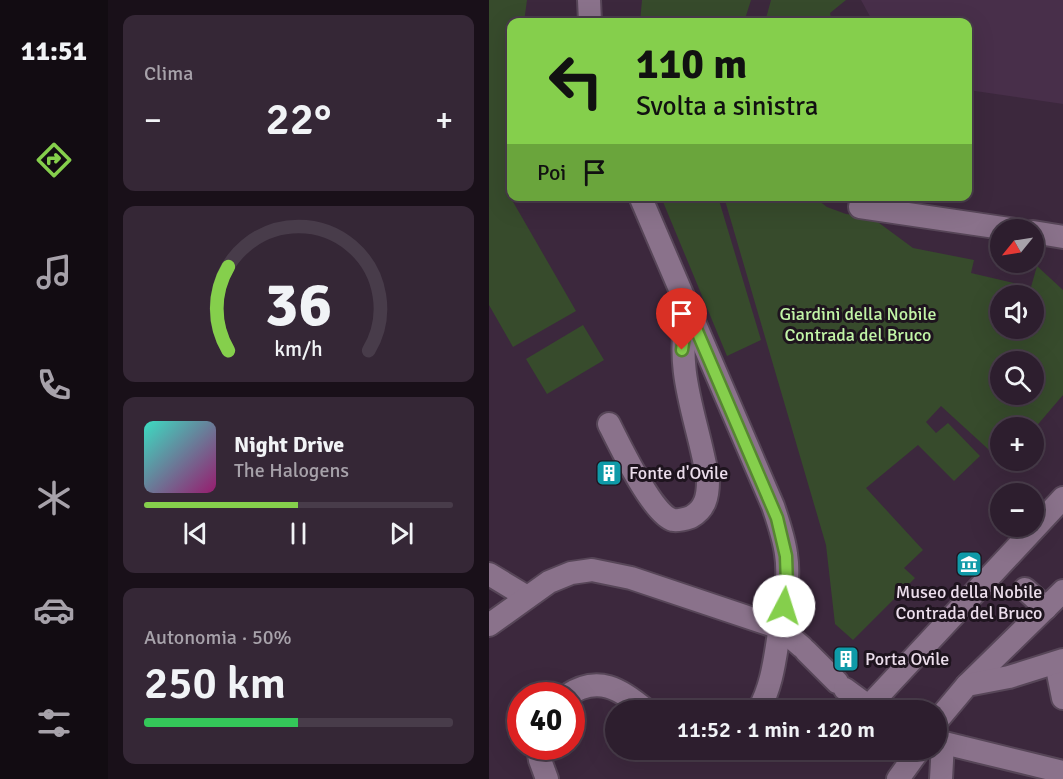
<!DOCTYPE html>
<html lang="it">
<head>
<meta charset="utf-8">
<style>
  body { margin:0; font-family:Signika,sans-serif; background:#352736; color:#f1f3f6; height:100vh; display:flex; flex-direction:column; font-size:22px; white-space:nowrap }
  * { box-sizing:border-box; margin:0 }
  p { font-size:20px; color:#a7a2aa }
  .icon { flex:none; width:33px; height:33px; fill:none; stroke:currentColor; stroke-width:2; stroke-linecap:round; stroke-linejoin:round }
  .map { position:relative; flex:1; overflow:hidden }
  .sheet { display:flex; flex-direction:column; gap:15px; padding:15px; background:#191019; width:381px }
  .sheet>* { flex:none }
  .top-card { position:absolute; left:18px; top:18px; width:465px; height:183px; border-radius:12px; box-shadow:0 6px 24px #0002,0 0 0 2px #483c4a; background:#85cf4c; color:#111; overflow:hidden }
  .needle { width:39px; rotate:240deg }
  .fabs { position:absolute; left:501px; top:219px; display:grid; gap:12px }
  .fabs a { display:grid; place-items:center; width:54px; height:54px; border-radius:50%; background:#2d1e2e; box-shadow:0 6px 24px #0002,0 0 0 2px #483c4a; font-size:30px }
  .speed { position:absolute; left:18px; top:682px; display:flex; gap:12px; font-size:30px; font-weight:700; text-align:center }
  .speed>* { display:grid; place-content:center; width:78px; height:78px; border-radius:50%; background:#2d1e2e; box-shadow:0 6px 24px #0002,0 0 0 2px #483c4a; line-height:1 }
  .speed .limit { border:9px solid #d22; background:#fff; color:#111 }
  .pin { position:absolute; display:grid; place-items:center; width:51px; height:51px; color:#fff; margin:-62px -26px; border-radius:50% 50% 50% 0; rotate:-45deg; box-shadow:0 0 6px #0007 }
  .pin .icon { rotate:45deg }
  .me { position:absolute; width:66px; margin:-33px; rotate:5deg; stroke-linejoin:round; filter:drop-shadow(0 0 4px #0008) }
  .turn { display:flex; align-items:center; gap:21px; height:126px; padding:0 30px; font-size:27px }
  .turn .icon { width:78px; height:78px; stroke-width:2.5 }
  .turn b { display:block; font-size:42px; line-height:51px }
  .then { display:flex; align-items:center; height:57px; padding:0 30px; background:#0003; gap:12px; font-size:22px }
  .big { font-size:45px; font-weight:600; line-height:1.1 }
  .sheet .card { flex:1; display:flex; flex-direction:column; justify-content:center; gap:9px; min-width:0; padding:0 21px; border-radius:12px; background:#352736 }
  .sheet .dial { align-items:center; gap:0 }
  .dial svg { height:156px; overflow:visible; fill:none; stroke:#483c4a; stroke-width:7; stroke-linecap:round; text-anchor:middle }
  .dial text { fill:#f1f3f6; stroke:none }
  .song { display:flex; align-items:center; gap:18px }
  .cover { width:72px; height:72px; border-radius:9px; background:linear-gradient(135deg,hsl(170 70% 55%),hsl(320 70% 35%)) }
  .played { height:6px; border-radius:3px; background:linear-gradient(90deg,#85cf4c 50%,#483c4a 50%) }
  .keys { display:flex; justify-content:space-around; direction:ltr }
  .heat { display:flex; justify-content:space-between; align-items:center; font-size:33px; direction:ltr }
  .charge { height:9px; border-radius:4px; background:linear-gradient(90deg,#34c759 50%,#483c4a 0) }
  .trip { position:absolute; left:116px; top:700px; width:342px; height:60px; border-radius:30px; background:#2d1e2e; box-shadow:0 6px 24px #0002,0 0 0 2px #483c4a; font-weight:600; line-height:60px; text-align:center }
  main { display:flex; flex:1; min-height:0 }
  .dock { display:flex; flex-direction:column; width:108px; justify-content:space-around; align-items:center; background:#120c12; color:#a7a2aa }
  .dock .icon { width:42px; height:42px }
  .dock .selected { color:#85cf4c }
  .dock b { font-size:27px; color:#f1f3f6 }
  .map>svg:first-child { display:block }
</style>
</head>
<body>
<main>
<nav class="dock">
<b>11:51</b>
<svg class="icon selected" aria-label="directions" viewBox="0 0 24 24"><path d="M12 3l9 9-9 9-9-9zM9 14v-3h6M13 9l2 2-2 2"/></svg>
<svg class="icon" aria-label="music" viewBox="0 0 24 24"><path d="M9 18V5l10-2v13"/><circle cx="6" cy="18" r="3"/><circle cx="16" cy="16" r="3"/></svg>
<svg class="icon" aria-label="phone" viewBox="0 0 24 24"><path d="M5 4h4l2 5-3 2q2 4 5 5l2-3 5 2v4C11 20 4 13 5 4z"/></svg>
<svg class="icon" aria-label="climate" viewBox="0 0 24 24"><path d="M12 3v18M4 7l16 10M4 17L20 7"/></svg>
<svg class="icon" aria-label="car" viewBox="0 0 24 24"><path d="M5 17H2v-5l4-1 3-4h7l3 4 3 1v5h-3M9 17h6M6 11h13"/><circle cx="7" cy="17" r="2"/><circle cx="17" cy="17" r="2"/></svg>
<svg class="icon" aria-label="filters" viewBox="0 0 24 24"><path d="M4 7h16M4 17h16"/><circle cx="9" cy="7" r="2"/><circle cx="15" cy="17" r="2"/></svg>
</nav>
<section class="sheet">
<div class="card"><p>Clima</p>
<div class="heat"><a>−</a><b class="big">22°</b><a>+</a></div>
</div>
<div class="card dial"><svg viewBox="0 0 100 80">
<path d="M14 69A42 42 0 1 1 86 69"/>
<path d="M14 69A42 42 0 0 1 14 26" stroke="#85cf4c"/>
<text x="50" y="56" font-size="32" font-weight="700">36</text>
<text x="50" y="72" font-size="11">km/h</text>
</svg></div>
<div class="card">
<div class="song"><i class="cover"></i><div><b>Night Drive</b><p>The Halogens</p></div></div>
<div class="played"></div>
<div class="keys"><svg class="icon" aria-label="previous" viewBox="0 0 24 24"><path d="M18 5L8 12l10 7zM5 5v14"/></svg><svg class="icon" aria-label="pause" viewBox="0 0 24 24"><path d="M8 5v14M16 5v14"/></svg><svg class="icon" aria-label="next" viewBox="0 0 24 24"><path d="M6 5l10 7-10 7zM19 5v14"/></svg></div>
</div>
<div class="card"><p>Autonomia · 50%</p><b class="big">250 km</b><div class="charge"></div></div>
</section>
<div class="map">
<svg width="574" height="779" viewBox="0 0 574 779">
  <rect width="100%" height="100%" fill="#3c283d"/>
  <polygon fill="#482f4a" points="372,0 574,0 574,104 479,90 484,42 479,41 478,22 384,22"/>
  <g fill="#374b2c" fill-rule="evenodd">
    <polygon points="0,0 38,0 35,22 22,22 22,196 25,197 23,200 87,311 24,347 0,305"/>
    <polygon points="153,0 262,0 255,22 151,22"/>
    <polygon points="282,0 357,0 341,13 343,22 276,22"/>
    <polygon points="172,197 229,197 272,340 238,356"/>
    <path d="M235,197h90l13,10 19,7 25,3 42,31 61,12 -3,13 60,14 6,-21 26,24v105l-29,34 -1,-1h-32l-1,32 -59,-54 -15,16 10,11 12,-10 32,33 -26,25 -36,-36 -52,43 57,62 -19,18 11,10 -62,62 -18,-16 -9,-79zM512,296h32v32h-32zM512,362h32v32h-32z"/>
    <polygon points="94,325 115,360 58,394 37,359"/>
  </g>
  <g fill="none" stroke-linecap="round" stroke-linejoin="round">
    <g stroke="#574658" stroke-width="26">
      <g id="minor">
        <polyline points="100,0 101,22"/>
        <path d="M151,196l133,310c5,15 11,32 13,48 4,25 -2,49 -6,73 -5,29 -7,58 -22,84"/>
        <polyline points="371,207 527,230"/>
        <polyline points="544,232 574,237"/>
        <path d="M120,424c10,20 44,91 64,96 6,1 12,-1 18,-3 14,-8 17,-20 17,-36 -9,-60 -35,-108 -20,-171"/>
        <polyline points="0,574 38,597"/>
        <polyline points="536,589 557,608"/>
        <polyline points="0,625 60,582 82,573 103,570 142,578 291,628 313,647"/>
        <polyline points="317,651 348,682"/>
        <polyline points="567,663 574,698"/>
        <polyline points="478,685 574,591"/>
        <polyline points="356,689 386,711"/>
        <path d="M77,696c32,-22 55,-7 81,15"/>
        <polyline points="379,707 574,498"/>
        <polyline points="447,722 478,685 520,677 574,660"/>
        <polyline points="447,741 574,772"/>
        <polyline points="49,747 51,760 58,779"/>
        <polyline points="409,779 430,750"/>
        <polyline points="452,779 454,743"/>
      </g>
    </g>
    <use href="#minor" stroke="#8a728b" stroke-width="22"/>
  </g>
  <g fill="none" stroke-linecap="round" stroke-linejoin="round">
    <g stroke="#568731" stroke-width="15">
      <polyline id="route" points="193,350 199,310 288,518 297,556 298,586 295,606"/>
    </g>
    <use href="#route" stroke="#85cf4c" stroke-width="10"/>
  </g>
  <defs>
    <g id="building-square" transform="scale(1.35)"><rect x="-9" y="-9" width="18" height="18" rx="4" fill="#0f9aa8" stroke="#1e141e"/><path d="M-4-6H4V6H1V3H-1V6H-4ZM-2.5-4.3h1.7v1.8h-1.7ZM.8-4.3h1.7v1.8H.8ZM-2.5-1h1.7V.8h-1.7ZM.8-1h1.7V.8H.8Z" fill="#fff"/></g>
    <g id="museum-square" transform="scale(1.35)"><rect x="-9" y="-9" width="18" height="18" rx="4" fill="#0f9aa8" stroke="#1e141e"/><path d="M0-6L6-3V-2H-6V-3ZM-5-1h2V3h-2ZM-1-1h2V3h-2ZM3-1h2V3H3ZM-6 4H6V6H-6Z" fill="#fff"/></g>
  </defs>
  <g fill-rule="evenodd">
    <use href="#building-square" x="120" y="473"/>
    <use href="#museum-square" x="480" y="564"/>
    <use href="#building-square" x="357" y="659"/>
  </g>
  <g text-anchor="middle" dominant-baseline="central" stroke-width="6" stroke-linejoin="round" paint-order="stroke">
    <g font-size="18" fill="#c2f5a7" stroke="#1e141e">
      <text x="369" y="314">Giardini della Nobile<tspan x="369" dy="21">Contrada del Bruco</tspan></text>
    </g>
    <g font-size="18" fill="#ecdeec" stroke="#1e141e" text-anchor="start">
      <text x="140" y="473">Fonte d'Ovile</text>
      <text x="480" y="592" text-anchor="middle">Museo della Nobile<tspan x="480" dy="21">Contrada del Bruco</tspan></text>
      <text x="376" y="659">Porta Ovile</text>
    </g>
  </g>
</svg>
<div class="fabs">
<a><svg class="needle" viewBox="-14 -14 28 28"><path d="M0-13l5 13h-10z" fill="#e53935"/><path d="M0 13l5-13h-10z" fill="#a7a2aa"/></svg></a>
<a><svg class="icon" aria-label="sound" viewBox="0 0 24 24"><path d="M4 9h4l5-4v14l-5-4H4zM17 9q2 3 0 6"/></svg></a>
<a><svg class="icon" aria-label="search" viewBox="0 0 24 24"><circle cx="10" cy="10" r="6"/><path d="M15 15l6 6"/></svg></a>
<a>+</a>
<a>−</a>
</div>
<div class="speed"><div class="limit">40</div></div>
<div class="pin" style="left:193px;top:350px;background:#d93025"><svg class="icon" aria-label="arrive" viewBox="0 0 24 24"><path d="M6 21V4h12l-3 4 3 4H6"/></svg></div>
<svg class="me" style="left:295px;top:606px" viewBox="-20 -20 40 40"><circle r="19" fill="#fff"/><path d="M0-13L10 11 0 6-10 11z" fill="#85cf4c"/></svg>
<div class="trip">11:52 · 1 min · 120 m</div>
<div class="top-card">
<div class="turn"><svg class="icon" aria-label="left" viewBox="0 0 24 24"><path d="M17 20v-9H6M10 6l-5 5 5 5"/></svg><div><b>110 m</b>Svolta a sinistra</div></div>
<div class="then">Poi<svg class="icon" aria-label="arrive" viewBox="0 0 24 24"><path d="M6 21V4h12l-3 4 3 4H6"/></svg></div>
</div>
</div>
</main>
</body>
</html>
